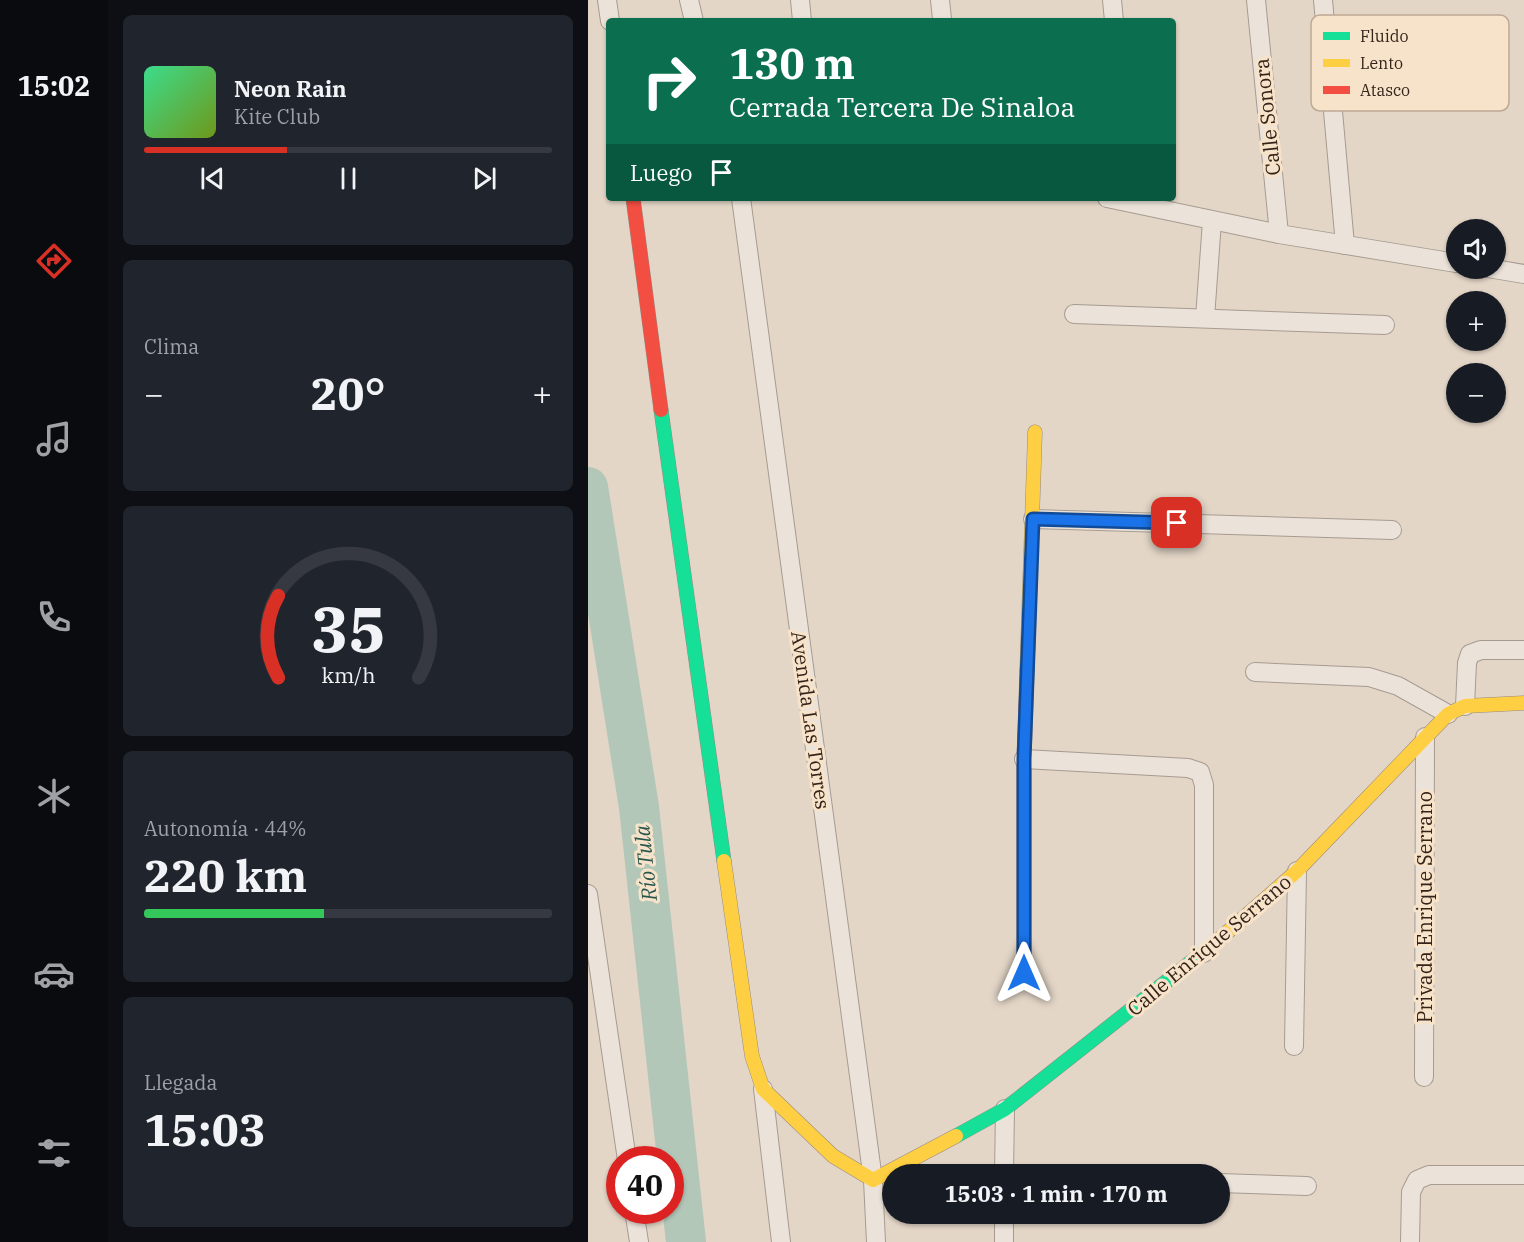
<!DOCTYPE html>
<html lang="es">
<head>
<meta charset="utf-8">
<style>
  body { margin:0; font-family:"IBM Plex Serif",serif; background:#20242c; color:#f1f3f6; height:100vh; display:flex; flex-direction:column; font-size:22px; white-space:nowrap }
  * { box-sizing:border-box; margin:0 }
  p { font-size:20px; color:#9ea1a6 }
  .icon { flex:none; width:33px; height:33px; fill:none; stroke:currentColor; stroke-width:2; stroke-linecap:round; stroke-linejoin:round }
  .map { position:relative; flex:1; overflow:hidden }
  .sheet { display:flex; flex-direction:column; gap:15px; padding:15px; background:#0d0f14; width:480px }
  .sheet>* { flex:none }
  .guide { position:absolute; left:18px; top:18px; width:570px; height:183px; border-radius:6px; box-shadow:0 2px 4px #0004; background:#0b6e4f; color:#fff; overflow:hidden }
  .fabs { position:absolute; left:858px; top:219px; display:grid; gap:12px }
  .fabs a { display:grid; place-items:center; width:60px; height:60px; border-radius:50%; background:#171b24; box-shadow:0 2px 4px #0004; font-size:30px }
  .speed { position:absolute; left:18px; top:1146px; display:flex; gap:12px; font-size:30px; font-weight:700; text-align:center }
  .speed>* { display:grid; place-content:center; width:78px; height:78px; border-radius:50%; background:#171b24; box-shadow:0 2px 4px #0004; line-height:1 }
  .speed .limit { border:9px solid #d22; background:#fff; color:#111 }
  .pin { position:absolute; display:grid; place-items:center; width:51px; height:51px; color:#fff; margin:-26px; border-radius:12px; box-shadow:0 3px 9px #0006 }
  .me { position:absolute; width:66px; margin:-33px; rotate:0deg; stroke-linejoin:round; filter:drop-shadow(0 0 4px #0008) }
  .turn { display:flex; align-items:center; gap:21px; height:126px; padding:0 24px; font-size:27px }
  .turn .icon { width:78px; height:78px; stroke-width:2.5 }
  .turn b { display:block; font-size:42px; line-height:51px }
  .then { display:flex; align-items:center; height:57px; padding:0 24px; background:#0003; gap:12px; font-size:22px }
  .big { font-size:45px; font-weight:800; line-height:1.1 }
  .sheet .card { flex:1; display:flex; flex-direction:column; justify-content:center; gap:9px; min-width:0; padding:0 21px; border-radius:9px; background:#20242c }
  .sheet .dial { align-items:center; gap:0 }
  .dial svg { height:156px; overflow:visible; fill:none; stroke:#363941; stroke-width:7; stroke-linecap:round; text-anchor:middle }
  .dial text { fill:#f1f3f6; stroke:none }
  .song { display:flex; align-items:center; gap:18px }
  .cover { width:72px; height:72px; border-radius:9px; background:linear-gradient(135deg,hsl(150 70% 55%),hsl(80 70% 35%)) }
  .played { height:6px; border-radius:3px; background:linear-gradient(90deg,#d93025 35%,#363941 35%) }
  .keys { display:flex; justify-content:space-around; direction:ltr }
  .heat { display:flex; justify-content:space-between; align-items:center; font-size:33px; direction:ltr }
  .charge { height:9px; border-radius:4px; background:linear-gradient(90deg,#34c759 44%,#363941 0) }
  .trip { position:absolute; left:294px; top:1164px; width:348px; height:60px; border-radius:30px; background:#171b24; box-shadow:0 2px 4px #0004; font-weight:800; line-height:60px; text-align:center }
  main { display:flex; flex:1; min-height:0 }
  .menu { display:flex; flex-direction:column; width:108px; justify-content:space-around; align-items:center; background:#090b0e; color:#9ea1a6 }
  .menu .icon { width:42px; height:42px }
  .menu .selected { color:#d93025 }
  .menu b { font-size:27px; color:#f1f3f6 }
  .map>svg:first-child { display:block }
</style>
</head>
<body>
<main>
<nav class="menu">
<b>15:02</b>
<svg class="icon selected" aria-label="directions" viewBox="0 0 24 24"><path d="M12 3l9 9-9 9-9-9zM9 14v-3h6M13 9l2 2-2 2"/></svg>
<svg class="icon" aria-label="music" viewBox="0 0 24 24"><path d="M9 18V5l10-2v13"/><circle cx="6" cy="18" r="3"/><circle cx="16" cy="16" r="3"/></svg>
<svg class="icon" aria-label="phone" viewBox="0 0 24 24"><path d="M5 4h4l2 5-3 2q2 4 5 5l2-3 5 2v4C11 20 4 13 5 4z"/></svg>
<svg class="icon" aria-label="climate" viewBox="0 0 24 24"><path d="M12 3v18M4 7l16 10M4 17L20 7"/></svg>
<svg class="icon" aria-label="car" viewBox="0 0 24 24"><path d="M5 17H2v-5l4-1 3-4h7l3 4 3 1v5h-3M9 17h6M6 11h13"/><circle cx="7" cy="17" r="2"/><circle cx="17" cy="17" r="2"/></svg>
<svg class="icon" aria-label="filters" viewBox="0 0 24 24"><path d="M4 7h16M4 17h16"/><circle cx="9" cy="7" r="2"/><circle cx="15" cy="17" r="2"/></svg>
</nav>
<section class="sheet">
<div class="card">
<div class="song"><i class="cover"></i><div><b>Neon Rain</b><p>Kite Club</p></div></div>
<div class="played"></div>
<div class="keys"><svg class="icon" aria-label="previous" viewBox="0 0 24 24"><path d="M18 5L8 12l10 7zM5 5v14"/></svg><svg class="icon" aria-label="pause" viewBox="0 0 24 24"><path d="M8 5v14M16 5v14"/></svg><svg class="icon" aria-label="next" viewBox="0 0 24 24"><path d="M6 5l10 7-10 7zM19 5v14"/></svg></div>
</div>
<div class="card"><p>Clima</p>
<div class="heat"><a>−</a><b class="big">20°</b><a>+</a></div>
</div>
<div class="card dial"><svg viewBox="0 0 100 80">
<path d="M14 69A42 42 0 1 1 86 69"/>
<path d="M14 69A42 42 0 0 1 14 27" stroke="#d93025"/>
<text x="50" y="56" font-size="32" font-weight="700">35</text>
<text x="50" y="72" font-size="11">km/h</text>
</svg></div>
<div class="card"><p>Autonomía · 44%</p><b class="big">220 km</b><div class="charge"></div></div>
<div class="card"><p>Llegada</p><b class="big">15:03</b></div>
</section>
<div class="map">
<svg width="936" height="1242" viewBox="0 0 936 1242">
  <rect width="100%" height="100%" fill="#e3d6c7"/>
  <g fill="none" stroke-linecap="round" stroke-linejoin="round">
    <polyline stroke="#b3c7b8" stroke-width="40" points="0,487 51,807 98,1242"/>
    <g stroke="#a79b91" stroke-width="20">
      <g id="street">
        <polyline points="19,0 22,21"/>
        <polyline points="101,0 106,21"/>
        <polyline points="212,0 214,21"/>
        <polyline points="352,0 354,19"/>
        <polyline points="524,0 526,21"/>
        <polyline points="668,0 691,234"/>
        <polyline points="735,0 757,245"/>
        <polyline points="153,198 285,1180 288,1242"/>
        <polyline points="519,198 691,234 868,263"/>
        <polyline points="900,268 936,274"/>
        <polyline points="486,314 797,325"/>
        <polyline points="617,318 624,221"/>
        <polyline points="445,519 804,530"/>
        <polyline points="667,672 781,677 810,686 860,714"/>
        <polyline points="877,706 879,663 882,654 893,650 936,650"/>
        <polyline points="436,759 600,768 612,772 616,785 616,953"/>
        <polyline points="0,894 39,1160"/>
        <polyline points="706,1046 709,871"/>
        <polyline points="836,1077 837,737"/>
        <polyline points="175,1089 193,1242"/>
        <polyline points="416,1174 417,1109"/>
        <polyline points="632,1183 719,1186"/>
        <polyline points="46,1210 51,1242"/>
        <polyline points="416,1242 416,1214"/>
        <polyline points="822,1242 823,1192 829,1180 841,1175 936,1175"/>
      </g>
    </g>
    <g stroke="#978b81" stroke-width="15">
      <g id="fast">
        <polyline points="73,410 136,861"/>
        <polyline points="368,1136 417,1109 627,943"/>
      </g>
    </g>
    <g stroke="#978b81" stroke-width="15">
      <g id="slow">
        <polyline points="439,670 447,432"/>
        <polyline points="136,861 164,1056 175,1089 245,1156 285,1180 368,1136"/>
        <polyline points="627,943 709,871 860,714 877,706 936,703"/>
      </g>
    </g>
    <g stroke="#978b81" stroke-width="15">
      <g id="jam">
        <polyline points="45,198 73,410"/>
        <polyline points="436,973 436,759 439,670"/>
      </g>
    </g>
    <use href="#street" stroke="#ebe3d9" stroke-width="18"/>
    <use href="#fast" stroke="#16e098" stroke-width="14"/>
    <use href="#slow" stroke="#ffcf43" stroke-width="14"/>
    <use href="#jam" stroke="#f24e42" stroke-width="14"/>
  </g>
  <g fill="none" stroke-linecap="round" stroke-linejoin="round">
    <g stroke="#114b97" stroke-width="15">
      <polyline id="route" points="436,973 436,759 445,519 589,523"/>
    </g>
    <use href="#route" stroke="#1a73e8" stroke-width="10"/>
  </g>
  <g text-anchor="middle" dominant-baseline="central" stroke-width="6" stroke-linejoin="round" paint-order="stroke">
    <g font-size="20" fill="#35231a" stroke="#f7e3c9">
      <text transform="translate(679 117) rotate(-96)">Calle Sonora</text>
      <text transform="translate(223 720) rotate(82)">Avenida Las Torres</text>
      <text transform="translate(836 907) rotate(-90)">Privada Enrique Serrano</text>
      <text transform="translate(621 945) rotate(-40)">Calle Enrique Serrano</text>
    </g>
    <g font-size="21" font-style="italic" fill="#28564c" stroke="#f7e3c9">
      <text transform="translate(57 863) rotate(-96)">Río Tula</text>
    </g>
  </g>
  <rect x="723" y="15" width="198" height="96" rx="9" fill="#f7e3c9" stroke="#bda994" stroke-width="1.5"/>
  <rect x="735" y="32" width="27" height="8" fill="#16e098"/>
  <rect x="735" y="59" width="27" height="8" fill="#ffcf43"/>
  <rect x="735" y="86" width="27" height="8" fill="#f24e42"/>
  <g font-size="16" fill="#35231a">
    <text x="772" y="42">Fluido</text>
    <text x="772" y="69">Lento</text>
    <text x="772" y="96">Atasco</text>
  </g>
</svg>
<div class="fabs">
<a><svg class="icon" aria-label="sound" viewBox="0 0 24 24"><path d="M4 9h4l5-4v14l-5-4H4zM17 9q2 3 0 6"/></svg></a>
<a>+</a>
<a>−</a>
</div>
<div class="speed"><div class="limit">40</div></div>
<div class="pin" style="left:589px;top:523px;background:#d93025"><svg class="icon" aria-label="arrive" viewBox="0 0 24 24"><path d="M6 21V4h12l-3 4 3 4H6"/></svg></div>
<svg class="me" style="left:436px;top:973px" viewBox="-20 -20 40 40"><path d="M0-17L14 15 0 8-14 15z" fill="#1a73e8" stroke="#fff" stroke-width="4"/></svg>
<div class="trip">15:03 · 1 min · 170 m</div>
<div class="guide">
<div class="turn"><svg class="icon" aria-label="right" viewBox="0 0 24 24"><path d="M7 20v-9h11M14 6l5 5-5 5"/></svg><div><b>130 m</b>Cerrada Tercera De Sinaloa</div></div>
<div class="then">Luego<svg class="icon" aria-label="arrive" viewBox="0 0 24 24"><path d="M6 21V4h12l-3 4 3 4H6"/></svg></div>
</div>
</div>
</main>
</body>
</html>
